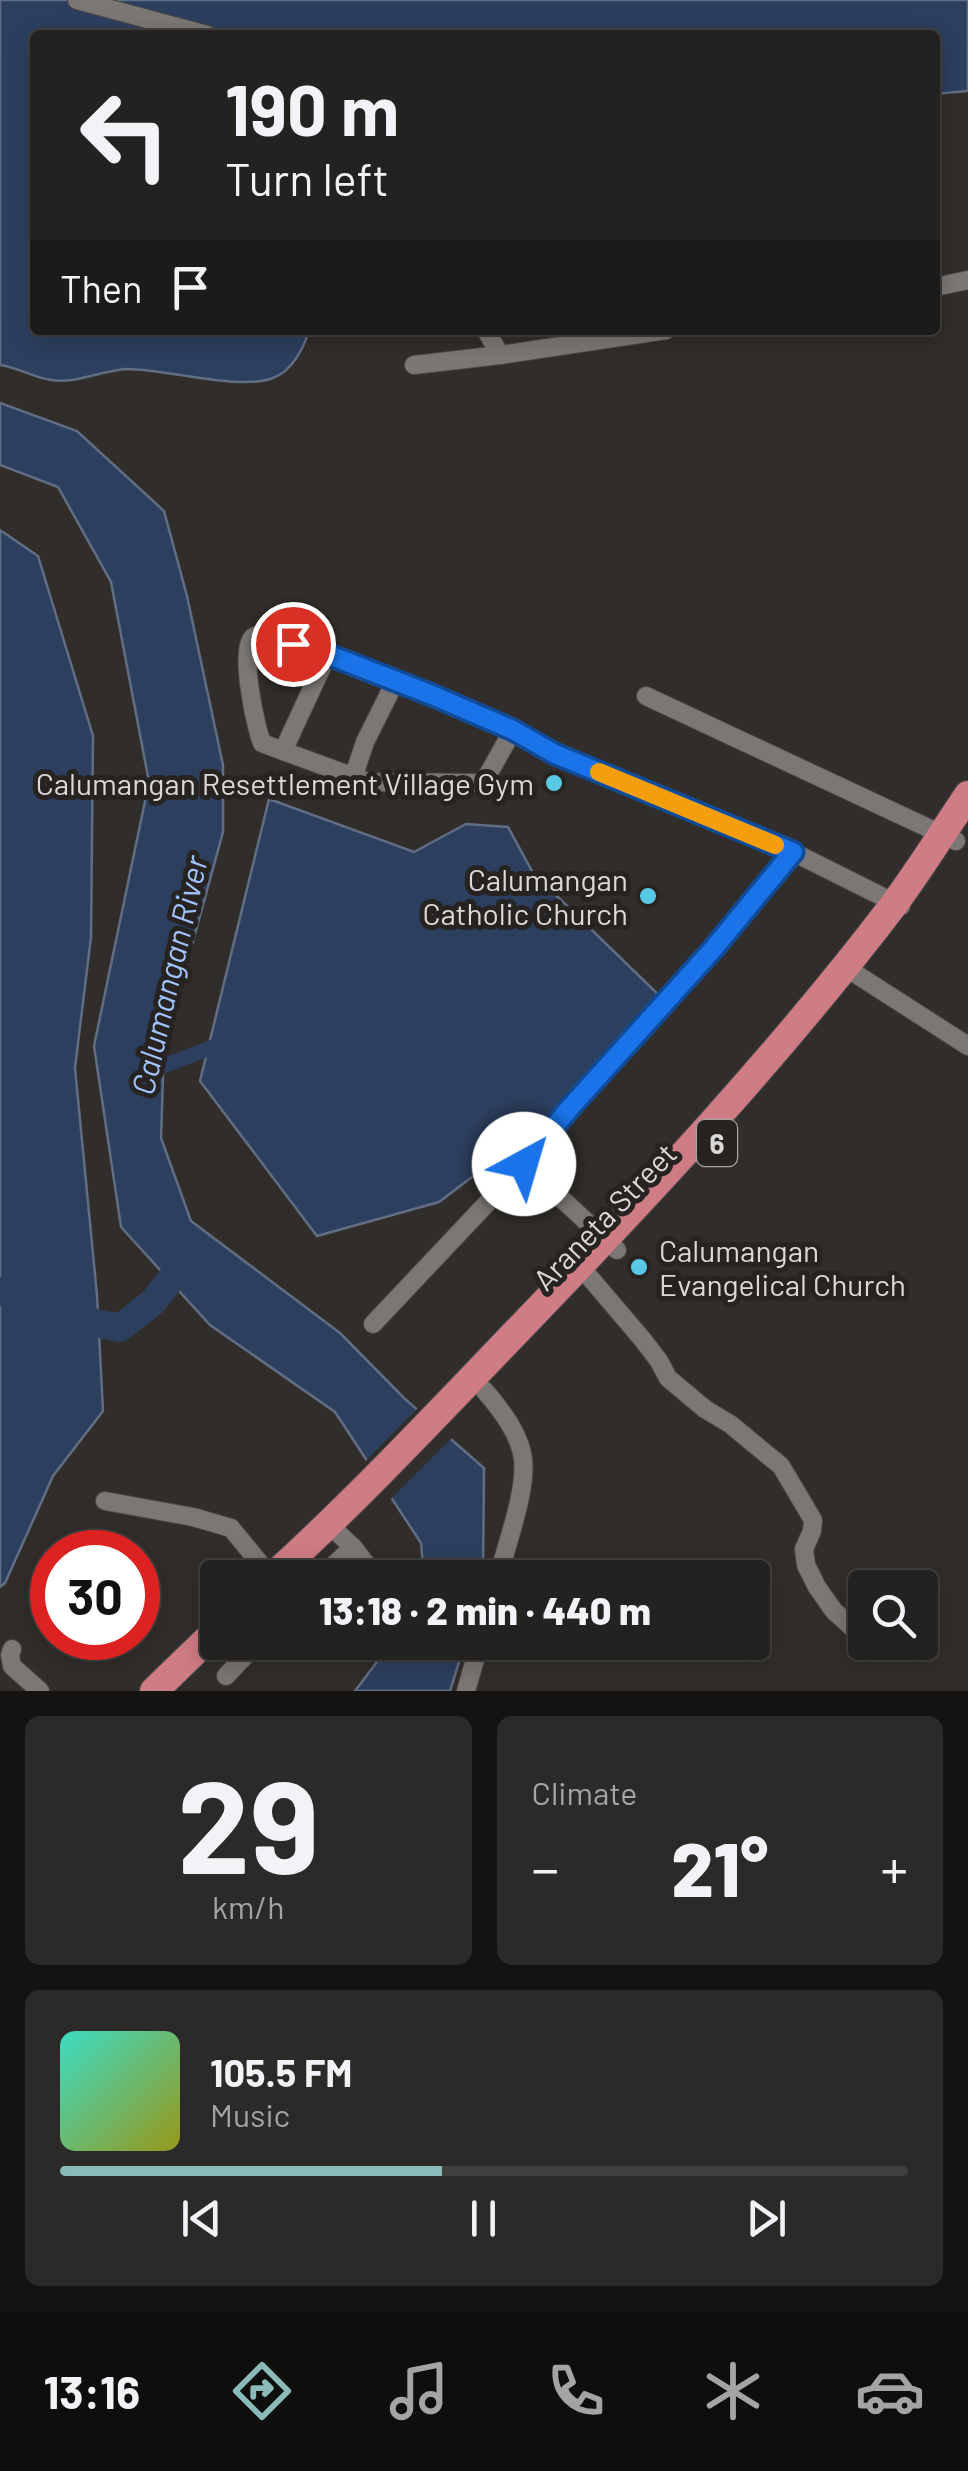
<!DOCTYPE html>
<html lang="en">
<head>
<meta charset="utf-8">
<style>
  body { margin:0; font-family:Barlow,sans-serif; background:#2c2a29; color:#f1f3f6; height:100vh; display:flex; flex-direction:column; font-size:38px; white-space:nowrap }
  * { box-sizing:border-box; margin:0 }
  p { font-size:32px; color:#a3a4a5 }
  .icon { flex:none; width:55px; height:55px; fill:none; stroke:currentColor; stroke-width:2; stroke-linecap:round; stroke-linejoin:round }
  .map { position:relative; height:1691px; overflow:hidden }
  .side { display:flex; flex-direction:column; gap:25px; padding:25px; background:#141312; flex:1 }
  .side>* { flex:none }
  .top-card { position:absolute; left:30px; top:30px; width:910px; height:305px; border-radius:10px; box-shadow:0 5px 25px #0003,0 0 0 2px #413f3e; background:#242220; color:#f1f3f6; overflow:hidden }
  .buttons { position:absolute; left:848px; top:1570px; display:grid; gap:20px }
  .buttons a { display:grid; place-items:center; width:90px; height:90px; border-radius:10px; background:#242220; box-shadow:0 5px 25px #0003,0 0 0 2px #413f3e; font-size:50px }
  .speed { position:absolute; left:30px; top:1530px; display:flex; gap:20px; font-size:50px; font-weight:700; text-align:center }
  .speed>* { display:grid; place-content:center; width:130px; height:130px; border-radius:50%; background:#242220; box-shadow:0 5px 25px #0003,0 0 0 2px #413f3e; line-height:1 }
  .speed .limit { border:15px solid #d22; background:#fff; color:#111 }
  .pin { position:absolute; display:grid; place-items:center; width:85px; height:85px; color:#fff; margin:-42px; border:5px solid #fff; border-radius:50%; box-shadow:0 2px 10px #0007 }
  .me { position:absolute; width:110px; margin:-55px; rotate:39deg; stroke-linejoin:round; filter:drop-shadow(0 0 8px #0008) }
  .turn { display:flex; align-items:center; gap:35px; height:210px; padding:0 30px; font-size:45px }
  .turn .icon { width:130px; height:130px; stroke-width:2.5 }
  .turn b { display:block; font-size:70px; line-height:85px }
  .then { display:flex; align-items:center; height:95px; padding:0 30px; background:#0003; gap:20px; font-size:38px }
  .big { font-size:75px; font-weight:800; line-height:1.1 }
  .side .tile { flex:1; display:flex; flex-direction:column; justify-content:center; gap:15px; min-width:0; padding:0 35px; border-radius:15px; background:#2c2a29 }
  .side .dial { align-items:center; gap:0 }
  .dial b { font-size:130px; line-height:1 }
  .song { display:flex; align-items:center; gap:30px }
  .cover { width:120px; height:120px; border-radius:15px; background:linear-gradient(135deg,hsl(170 70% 55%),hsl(60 70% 35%)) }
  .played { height:10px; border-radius:5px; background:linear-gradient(90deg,#8bbbb9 45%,#413f3e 45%) }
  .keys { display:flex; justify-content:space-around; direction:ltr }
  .heat { display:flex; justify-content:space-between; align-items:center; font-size:55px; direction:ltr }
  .side .tiles { flex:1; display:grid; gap:25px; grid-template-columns:1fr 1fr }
  .tile:last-child { grid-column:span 2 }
  .trip { position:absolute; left:200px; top:1560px; width:570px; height:100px; border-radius:10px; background:#242220; box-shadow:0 5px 25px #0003,0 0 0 2px #413f3e; font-weight:800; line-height:100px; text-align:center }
  .dock { display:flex; height:160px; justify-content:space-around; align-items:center; background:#0e0e0d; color:#a3a4a5 }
  .dock .icon { width:70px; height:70px }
  .dock .current { color:#8bbbb9 }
  .dock b { font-size:45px; color:#f1f3f6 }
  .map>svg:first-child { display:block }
</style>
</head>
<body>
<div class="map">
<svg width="968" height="1691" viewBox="0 0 968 1691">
  <rect width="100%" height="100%" fill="#302d2a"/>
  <g fill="#2d3f5f" stroke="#616d83" stroke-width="2.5">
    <path d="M0,0h968v91l-33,3v-59h-900v295h274c-5,18 -17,41 -36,48 -33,13 -107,-9 -146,-9 -25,1 -50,15 -76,11 -17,-2 -31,-12 -51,-15z"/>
    <polygon points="0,403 77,431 164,511 187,596 223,765 223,832 164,1047 161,1138 191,1221 340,1333 405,1399 484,1468 483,1577 424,1577 421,1543 335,1412 210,1325 121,1227 94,1046 149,782 111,582 58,487 0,465"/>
    <polygon points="0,530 38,556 93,736 91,937 75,1068 97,1295 103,1411 53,1476 5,1583 0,1587"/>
    <polygon points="269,799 414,852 466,824 508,827 533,873 661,997 554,1115 439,1202 317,1236 200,1081"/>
    <polygon points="392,1642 465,1643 450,1691 355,1691"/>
  </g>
  <polygon fill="#302d2a" points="420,1406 454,1436 388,1502 363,1464"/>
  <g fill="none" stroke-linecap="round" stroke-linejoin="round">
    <polyline stroke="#2d3f5f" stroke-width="15" points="144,1073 226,1042"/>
    <polyline stroke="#2d3f5f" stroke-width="28" points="0,1292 10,1289 74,1318 120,1328 153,1302 192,1252"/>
    <g stroke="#4b4846" stroke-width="20">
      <g id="minor">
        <polyline points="77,0 207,35"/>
        <polyline points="935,287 968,280"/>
        <polyline points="486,330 500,355"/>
        <polyline points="414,365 500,355 666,330"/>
        <path d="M328,654l-45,97 -21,-8c-7,-17 -23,-95 -9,-106 3,-2 6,-2 8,-3l63,19 107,42 82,35 42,25 238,97 108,54"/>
        <polyline points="646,696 956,841"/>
        <polyline points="283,751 368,782 480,783 485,780 513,730"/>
        <polyline points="353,778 365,742 395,682"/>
        <polyline points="845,967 968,1046"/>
        <polyline points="524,1164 617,1250"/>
        <polyline points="580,1266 643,1340 659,1361 668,1378 705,1409 730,1424 781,1466 813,1520 812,1531 804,1549 806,1565 817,1587 834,1611 865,1639"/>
        <polyline points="373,1324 524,1164 568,1110 715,948 793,852"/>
        <path d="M484,1390c16,18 36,44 39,69 4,31 -17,87 -25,119"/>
        <polyline points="105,1501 193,1517 231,1528 272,1578"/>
        <polyline points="353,1547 377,1578"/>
        <polyline points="320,1578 353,1547 328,1524"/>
        <polyline points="12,1649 10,1655 12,1666 40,1691"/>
        <polyline points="226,1676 258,1642"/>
        <polyline points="466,1691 480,1642"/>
      </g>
    </g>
    <g stroke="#4b4846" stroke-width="30">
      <g id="trunk">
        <path d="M271,1578c88,-80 169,-167 251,-252 129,-134 257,-271 370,-419 27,-36 51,-75 76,-112"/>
        <polyline points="154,1691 218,1629"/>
      </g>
    </g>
    <use href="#minor" stroke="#7b7774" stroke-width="18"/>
    <use href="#trunk" stroke="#cf7c85" stroke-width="28"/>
  </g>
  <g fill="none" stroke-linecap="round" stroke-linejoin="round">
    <g stroke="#114b97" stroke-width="25">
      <polyline id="route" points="293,644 324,653 432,695 513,730 555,754 793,852 714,948 568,1110 524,1164"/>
    </g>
    <use href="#route" stroke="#1a73e8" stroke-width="18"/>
    <polyline stroke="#f59e0b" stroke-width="18" points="599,772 775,845"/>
  </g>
  <g fill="#59c8e5" stroke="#262321" stroke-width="4">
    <circle cx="554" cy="783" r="10"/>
    <circle cx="648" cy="896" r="10"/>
    <circle cx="639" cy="1267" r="10"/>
  </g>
  <g text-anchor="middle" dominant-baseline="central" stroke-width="10" stroke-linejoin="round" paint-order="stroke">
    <rect fill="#262321" stroke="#a5a2a1" stroke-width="2.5" x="697" y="1120" width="40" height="46" rx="8"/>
    <g font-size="28" font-weight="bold" fill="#dbd9d8">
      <text x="717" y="1143">6</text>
    </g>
    <g font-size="30" fill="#dbd9d8" stroke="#262321" text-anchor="end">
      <text x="534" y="783">Calumangan Resettlement Village Gym</text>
      <text x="628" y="879">Calumangan<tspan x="628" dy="34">Catholic Church</tspan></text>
      <text x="659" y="1250" text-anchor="start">Calumangan<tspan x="659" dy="34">Evangelical Church</tspan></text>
    </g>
    <g font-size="30" fill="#dbd9d8" stroke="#262321">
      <text transform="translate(604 1216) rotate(-46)">Araneta Street</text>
    </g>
    <g font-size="32" font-style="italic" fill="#a1c3fd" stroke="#262321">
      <text transform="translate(168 975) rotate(-77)">Calumangan River</text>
    </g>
  </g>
</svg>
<div class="buttons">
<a><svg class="icon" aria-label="search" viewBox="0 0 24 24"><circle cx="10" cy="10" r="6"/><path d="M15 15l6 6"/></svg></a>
</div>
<div class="speed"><div class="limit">30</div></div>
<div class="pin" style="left:293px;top:644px;background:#d93025"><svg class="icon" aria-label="arrive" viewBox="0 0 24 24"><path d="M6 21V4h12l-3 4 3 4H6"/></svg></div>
<svg class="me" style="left:524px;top:1164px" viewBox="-20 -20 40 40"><circle r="19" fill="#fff"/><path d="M0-13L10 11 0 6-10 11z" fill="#1a73e8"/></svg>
<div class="trip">13:18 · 2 min · 440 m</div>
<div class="top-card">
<div class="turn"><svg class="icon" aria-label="left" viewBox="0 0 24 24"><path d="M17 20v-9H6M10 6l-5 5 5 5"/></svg><div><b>190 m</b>Turn left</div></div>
<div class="then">Then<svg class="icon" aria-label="arrive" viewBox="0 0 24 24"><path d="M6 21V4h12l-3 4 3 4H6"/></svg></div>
</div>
</div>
<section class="side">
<div class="tiles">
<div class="tile dial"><b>29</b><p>km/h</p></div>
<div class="tile"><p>Climate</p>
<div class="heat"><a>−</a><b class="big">21°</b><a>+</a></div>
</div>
<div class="tile">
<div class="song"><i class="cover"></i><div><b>105.5 FM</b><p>Music</p></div></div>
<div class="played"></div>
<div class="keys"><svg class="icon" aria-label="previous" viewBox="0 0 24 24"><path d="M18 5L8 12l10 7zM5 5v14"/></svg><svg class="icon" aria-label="pause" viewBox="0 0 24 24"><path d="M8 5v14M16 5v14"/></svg><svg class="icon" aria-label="next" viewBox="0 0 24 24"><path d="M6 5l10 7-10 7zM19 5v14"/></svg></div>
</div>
</div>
</section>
<nav class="dock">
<b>13:16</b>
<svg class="icon current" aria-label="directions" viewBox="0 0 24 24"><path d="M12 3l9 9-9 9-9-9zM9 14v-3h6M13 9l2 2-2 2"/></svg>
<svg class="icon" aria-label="music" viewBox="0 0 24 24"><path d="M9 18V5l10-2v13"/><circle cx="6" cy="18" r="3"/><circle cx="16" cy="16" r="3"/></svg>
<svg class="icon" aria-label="phone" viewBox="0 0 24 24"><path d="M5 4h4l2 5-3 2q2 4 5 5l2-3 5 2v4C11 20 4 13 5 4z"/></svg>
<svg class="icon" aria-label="climate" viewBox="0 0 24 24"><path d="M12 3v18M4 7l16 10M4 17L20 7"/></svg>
<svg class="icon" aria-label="car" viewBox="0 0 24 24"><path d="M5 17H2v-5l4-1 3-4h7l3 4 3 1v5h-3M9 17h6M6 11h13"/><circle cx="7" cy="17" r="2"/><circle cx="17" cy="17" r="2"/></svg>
</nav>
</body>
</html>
